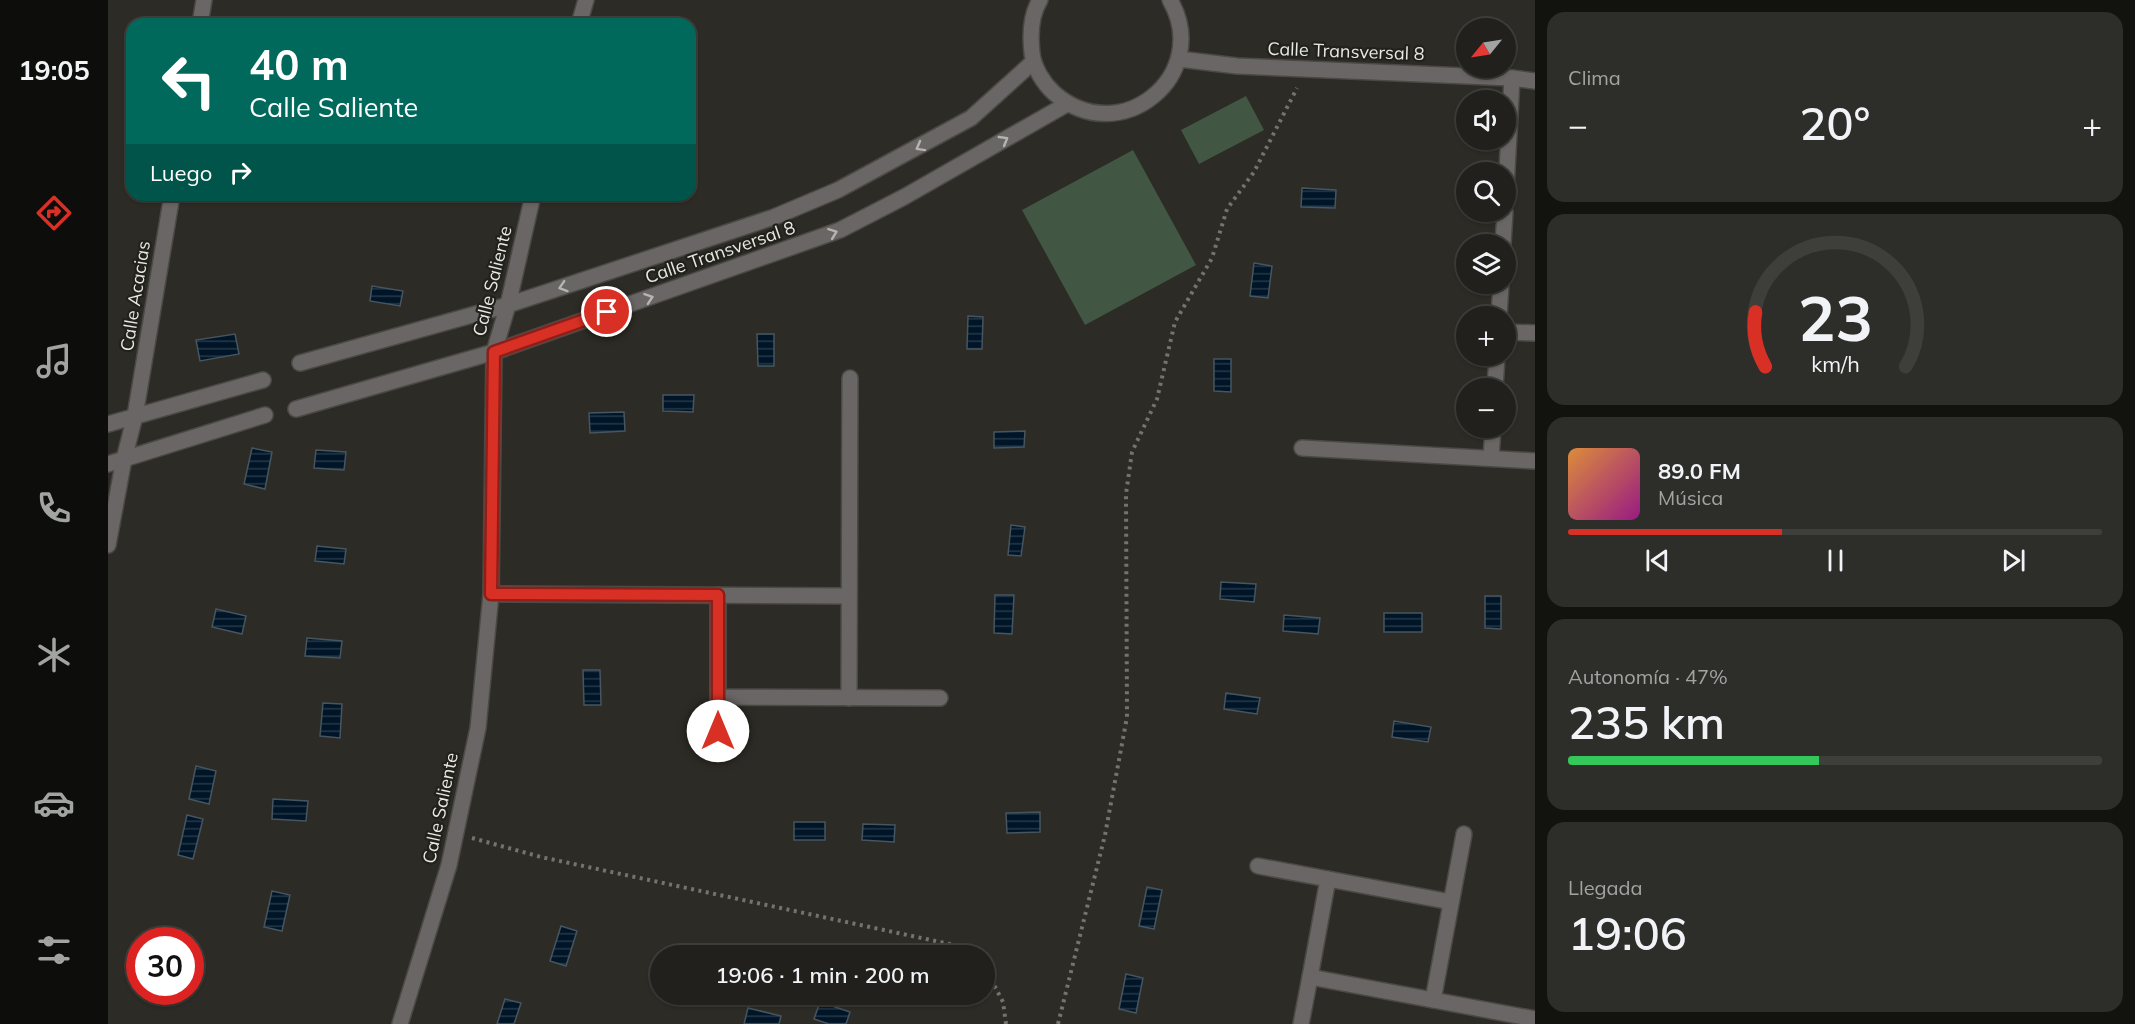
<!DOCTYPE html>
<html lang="es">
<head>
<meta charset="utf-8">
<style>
  body { margin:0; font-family:Mulish,sans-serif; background:#2d2d29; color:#f1f3f6; height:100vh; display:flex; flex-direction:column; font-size:22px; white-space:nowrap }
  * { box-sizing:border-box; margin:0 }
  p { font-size:20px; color:#a2a3a3 }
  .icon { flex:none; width:33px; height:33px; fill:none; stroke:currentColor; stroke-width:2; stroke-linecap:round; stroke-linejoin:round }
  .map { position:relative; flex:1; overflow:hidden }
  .side { display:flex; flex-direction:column; gap:12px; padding:12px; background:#12120f; width:600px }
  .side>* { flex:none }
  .banner { position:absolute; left:18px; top:18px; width:570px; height:183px; border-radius:18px; box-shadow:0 2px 4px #0004,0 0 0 2px #3e3e3b; background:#00695c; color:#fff; overflow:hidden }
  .needle { width:39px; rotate:240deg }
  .tools { position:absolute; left:1348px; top:18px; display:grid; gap:12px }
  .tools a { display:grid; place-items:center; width:60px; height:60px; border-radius:50%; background:#21201c; box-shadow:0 2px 4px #0004,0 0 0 2px #3e3e3b; font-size:30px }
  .speed { position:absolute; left:18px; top:927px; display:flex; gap:12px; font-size:30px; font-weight:700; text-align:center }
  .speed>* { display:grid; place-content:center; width:78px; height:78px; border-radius:50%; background:#21201c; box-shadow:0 2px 4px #0004,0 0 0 2px #3e3e3b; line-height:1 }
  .speed .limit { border:9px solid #d22; background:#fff; color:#111 }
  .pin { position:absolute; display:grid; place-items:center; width:51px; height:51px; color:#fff; margin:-26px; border:3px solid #fff; border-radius:50%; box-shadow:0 2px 6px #0007 }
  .me { position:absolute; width:66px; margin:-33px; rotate:0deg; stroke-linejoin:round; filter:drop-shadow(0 0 4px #0008) }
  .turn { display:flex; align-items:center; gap:21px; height:126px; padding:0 24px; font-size:27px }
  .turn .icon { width:78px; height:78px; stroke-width:2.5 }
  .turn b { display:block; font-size:42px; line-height:51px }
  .then { display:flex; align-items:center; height:57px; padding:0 24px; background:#0003; gap:12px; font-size:22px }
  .big { font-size:45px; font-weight:600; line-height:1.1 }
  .side .card { flex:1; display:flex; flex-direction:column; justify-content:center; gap:9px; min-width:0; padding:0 21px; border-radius:18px; background:#2d2d29 }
  .side .dial { align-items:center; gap:0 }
  .dial svg { height:156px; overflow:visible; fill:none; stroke:#3e3e3b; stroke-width:7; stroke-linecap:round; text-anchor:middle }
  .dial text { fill:#f1f3f6; stroke:none }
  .song { display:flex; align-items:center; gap:18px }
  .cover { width:72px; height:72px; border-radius:9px; background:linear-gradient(135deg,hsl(30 70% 55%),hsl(310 70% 35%)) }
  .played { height:6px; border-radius:3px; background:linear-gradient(90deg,#d93025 40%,#3e3e3b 40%) }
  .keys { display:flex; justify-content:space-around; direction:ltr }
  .heat { display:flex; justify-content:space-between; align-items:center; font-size:33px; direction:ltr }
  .charge { height:9px; border-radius:4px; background:linear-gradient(90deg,#34c759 47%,#3e3e3b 0) }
  .trip { position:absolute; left:542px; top:945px; width:345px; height:60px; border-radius:30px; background:#21201c; box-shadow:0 2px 4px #0004,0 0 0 2px #3e3e3b; font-weight:600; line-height:60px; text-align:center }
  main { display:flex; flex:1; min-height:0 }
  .tabs { display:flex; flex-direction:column; width:108px; justify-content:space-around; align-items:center; background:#0d0d0b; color:#a2a3a3 }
  .tabs .icon { width:42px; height:42px }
  .tabs .current { color:#d93025 }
  .tabs b { font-size:27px; color:#f1f3f6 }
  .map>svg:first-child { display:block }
</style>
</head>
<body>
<main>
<nav class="tabs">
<b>19:05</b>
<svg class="icon current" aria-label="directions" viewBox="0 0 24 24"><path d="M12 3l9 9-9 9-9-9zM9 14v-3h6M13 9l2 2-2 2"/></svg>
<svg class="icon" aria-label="music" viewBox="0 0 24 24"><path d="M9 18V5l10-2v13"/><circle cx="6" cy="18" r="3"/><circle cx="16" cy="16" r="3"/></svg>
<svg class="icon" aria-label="phone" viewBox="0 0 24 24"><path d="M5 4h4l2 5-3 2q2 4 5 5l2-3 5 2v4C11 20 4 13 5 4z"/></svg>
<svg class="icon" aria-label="climate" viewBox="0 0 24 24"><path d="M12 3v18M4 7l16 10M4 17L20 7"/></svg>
<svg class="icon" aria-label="car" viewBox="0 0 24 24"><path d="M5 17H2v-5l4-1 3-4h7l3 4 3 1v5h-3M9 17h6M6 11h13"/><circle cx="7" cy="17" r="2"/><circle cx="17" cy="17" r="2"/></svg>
<svg class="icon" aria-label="filters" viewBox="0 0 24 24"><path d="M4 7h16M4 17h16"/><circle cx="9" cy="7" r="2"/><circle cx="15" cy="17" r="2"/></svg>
</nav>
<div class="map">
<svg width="1427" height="1024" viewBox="0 0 1427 1024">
  <defs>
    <pattern id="water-rules" width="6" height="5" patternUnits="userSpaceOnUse" patternTransform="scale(1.5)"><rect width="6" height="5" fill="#001628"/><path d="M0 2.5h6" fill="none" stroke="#253847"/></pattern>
  </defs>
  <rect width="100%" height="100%" fill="#2c2b25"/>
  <g fill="#415744">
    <polygon points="1138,96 1156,130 1091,164 1073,130"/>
    <polygon points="1025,150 1088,265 977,325 914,210"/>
  </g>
  <g fill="url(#water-rules)" stroke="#465560" stroke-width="1.5">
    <polygon points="1194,188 1228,190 1227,208 1193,207"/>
    <polygon points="1146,263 1164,266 1160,298 1142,296"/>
    <polygon points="264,286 295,291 292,306 262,301"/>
    <polygon points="860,316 875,317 874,349 859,349"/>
    <polygon points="127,334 131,354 92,361 88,340"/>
    <polygon points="649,334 666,334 666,366 650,366"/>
    <polygon points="1106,359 1123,359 1123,392 1106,391"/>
    <polygon points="555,395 586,395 585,412 555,411"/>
    <polygon points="516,412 517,431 482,433 481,413"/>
    <polygon points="917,431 916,447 886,448 886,432"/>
    <polygon points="144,448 164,452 157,489 136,484"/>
    <polygon points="208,450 238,452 236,470 206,468"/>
    <polygon points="903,525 917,527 913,556 900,555"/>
    <polygon points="209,546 238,549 236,564 207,561"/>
    <polygon points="1113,582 1148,584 1146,602 1112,599"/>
    <polygon points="887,595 906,595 904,634 886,633"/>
    <polygon points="1377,596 1393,596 1393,629 1377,628"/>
    <polygon points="108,609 138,616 134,634 104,627"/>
    <rect x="1276" y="613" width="38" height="19"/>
    <polygon points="1176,615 1212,618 1210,634 1175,631"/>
    <polygon points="199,638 234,641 232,658 197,656"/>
    <polygon points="475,670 492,670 493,705 476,705"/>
    <polygon points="1118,693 1152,698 1149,714 1116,709"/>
    <polygon points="215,703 234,704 232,738 212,736"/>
    <polygon points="1286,721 1323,727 1320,742 1284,737"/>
    <polygon points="88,766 108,771 101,804 81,799"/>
    <polygon points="165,799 200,801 198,821 164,819"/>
    <polygon points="932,812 932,832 899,833 898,813"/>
    <polygon points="79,815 95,819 85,859 70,855"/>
    <rect x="686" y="822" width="31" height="18"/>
    <polygon points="755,824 787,825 786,842 754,840"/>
    <polygon points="1039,887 1054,890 1046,929 1031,926"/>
    <polygon points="164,891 182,895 174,931 156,927"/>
    <polygon points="453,926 469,931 458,966 442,961"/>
    <polygon points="1018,974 1035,978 1028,1013 1011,1009"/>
    <polygon points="397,999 413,1003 406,1024 389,1024"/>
    <polygon points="712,1002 742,1012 738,1024 721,1024 706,1019"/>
    <polygon points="640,1008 673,1016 671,1024 636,1024"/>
  </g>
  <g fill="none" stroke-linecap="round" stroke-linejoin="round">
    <g stroke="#4a4944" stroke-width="18">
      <g id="minor">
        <path d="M932,0c-10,16 -10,35 -8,53 2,15 11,30 22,40 66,58 159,-18 116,-93"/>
        <polyline points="92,24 96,0"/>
        <polyline points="471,24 478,0"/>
        <polyline points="1071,59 1129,66 1404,78 1427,81"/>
        <polyline points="1398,189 1404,78"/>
        <polyline points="1395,244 1397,212"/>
        <polyline points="1391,316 1393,284"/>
        <polyline points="1398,332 1427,333"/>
        <polyline points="192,363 400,305 666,217 730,190 863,118 925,62"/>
        <polyline points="1387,388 1389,356"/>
        <polyline points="188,409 386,352 732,230 796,197 959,104"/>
        <polyline points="0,424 155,380"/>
        <polyline points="1194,448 1427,461"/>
        <polyline points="1383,458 1385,428"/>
        <polyline points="0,464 157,415"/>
        <polyline points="0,545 16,459 27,416 64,195"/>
        <polyline points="383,594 741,596"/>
        <polyline points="610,595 610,697 832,698"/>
        <polyline points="741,698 742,378"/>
        <polyline points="609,748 610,697"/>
        <polyline points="1150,866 1220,879"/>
        <polyline points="1343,902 1220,879 1202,977 1427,1019"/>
        <polyline points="1325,1000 1356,834"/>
        <polyline points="292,1024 341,865 370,728 383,594 386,352 400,305 425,195"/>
        <polyline points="1193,1024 1202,977"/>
      </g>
    </g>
    <g stroke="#74736d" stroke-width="4" stroke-dasharray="3 4.5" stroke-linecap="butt">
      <polyline points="364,838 433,857 851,946 864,956"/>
      <polyline points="876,966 895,1002 898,1024"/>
      <polyline points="950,1024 997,835 1019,717 1018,494 1024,452 1049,399 1067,322 1104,258 1119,209 1146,172 1189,88"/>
    </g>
    <use href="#minor" stroke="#6a6665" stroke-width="15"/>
  </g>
  <defs><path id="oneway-chevron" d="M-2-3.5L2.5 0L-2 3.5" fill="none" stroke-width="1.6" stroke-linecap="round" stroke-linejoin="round" transform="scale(1.5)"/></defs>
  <g stroke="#b6b4b1">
    <use href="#oneway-chevron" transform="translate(896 140) rotate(-30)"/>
    <use href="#oneway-chevron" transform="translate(812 147) rotate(151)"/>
    <use href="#oneway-chevron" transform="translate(725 233) rotate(-21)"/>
    <use href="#oneway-chevron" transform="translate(455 287) rotate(162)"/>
    <use href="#oneway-chevron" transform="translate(541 298) rotate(-19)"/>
  </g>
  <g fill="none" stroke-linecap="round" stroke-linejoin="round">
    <g stroke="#8d1f18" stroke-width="15">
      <polyline id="route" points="499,312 386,352 383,594 610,595 610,731"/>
    </g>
    <use href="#route" stroke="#d93025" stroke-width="10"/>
  </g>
  <g text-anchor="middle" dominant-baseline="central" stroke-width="4.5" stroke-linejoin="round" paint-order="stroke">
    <g font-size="18" fill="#e9e8e4" stroke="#22221c">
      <text transform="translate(1238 51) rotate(2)">Calle Transversal 8</text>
      <text transform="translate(612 252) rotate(-19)">Calle Transversal 8</text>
      <text transform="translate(384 281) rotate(-76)">Calle Saliente</text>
      <text transform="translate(27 296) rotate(-81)">Calle Acacias</text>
      <text transform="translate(332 808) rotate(-78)">Calle Saliente</text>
    </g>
  </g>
</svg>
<div class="tools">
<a><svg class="needle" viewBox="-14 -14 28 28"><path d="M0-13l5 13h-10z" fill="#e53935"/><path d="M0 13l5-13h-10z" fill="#a2a3a3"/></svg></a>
<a><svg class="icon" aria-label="sound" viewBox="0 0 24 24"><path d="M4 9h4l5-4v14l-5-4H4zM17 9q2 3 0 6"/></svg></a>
<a><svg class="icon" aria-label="search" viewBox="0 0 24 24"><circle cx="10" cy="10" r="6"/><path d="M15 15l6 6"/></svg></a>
<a><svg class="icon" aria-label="layers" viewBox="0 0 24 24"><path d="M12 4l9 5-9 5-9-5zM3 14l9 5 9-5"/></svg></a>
<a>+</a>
<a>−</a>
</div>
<div class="speed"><div class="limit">30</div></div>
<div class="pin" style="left:499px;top:312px;background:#d93025"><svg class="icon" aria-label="arrive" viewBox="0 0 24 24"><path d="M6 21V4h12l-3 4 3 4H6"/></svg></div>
<svg class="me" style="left:610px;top:731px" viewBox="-20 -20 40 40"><circle r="19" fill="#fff"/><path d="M0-13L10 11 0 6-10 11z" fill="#d93025"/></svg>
<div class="trip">19:06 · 1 min · 200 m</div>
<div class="banner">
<div class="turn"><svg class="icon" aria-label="left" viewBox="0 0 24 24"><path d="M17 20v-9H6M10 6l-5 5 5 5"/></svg><div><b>40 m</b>Calle Saliente</div></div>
<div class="then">Luego<svg class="icon" aria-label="right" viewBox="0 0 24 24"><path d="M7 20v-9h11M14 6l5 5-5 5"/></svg></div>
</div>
</div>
<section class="side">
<div class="card"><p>Clima</p>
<div class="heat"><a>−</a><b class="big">20°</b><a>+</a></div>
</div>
<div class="card dial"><svg viewBox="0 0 100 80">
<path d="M14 69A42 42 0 1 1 86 69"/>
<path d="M14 69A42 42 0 0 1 9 41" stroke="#d93025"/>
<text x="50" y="56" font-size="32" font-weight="700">23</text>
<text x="50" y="72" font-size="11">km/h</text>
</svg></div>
<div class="card">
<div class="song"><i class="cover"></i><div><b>89.0 FM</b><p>Música</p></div></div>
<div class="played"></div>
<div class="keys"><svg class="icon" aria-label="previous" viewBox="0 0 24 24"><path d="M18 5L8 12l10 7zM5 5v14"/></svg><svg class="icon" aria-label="pause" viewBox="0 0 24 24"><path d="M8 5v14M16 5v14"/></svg><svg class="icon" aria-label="next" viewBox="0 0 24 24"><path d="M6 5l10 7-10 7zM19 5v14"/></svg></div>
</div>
<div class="card"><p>Autonomía · 47%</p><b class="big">235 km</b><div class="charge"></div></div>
<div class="card"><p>Llegada</p><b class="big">19:06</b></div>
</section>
</main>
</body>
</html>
